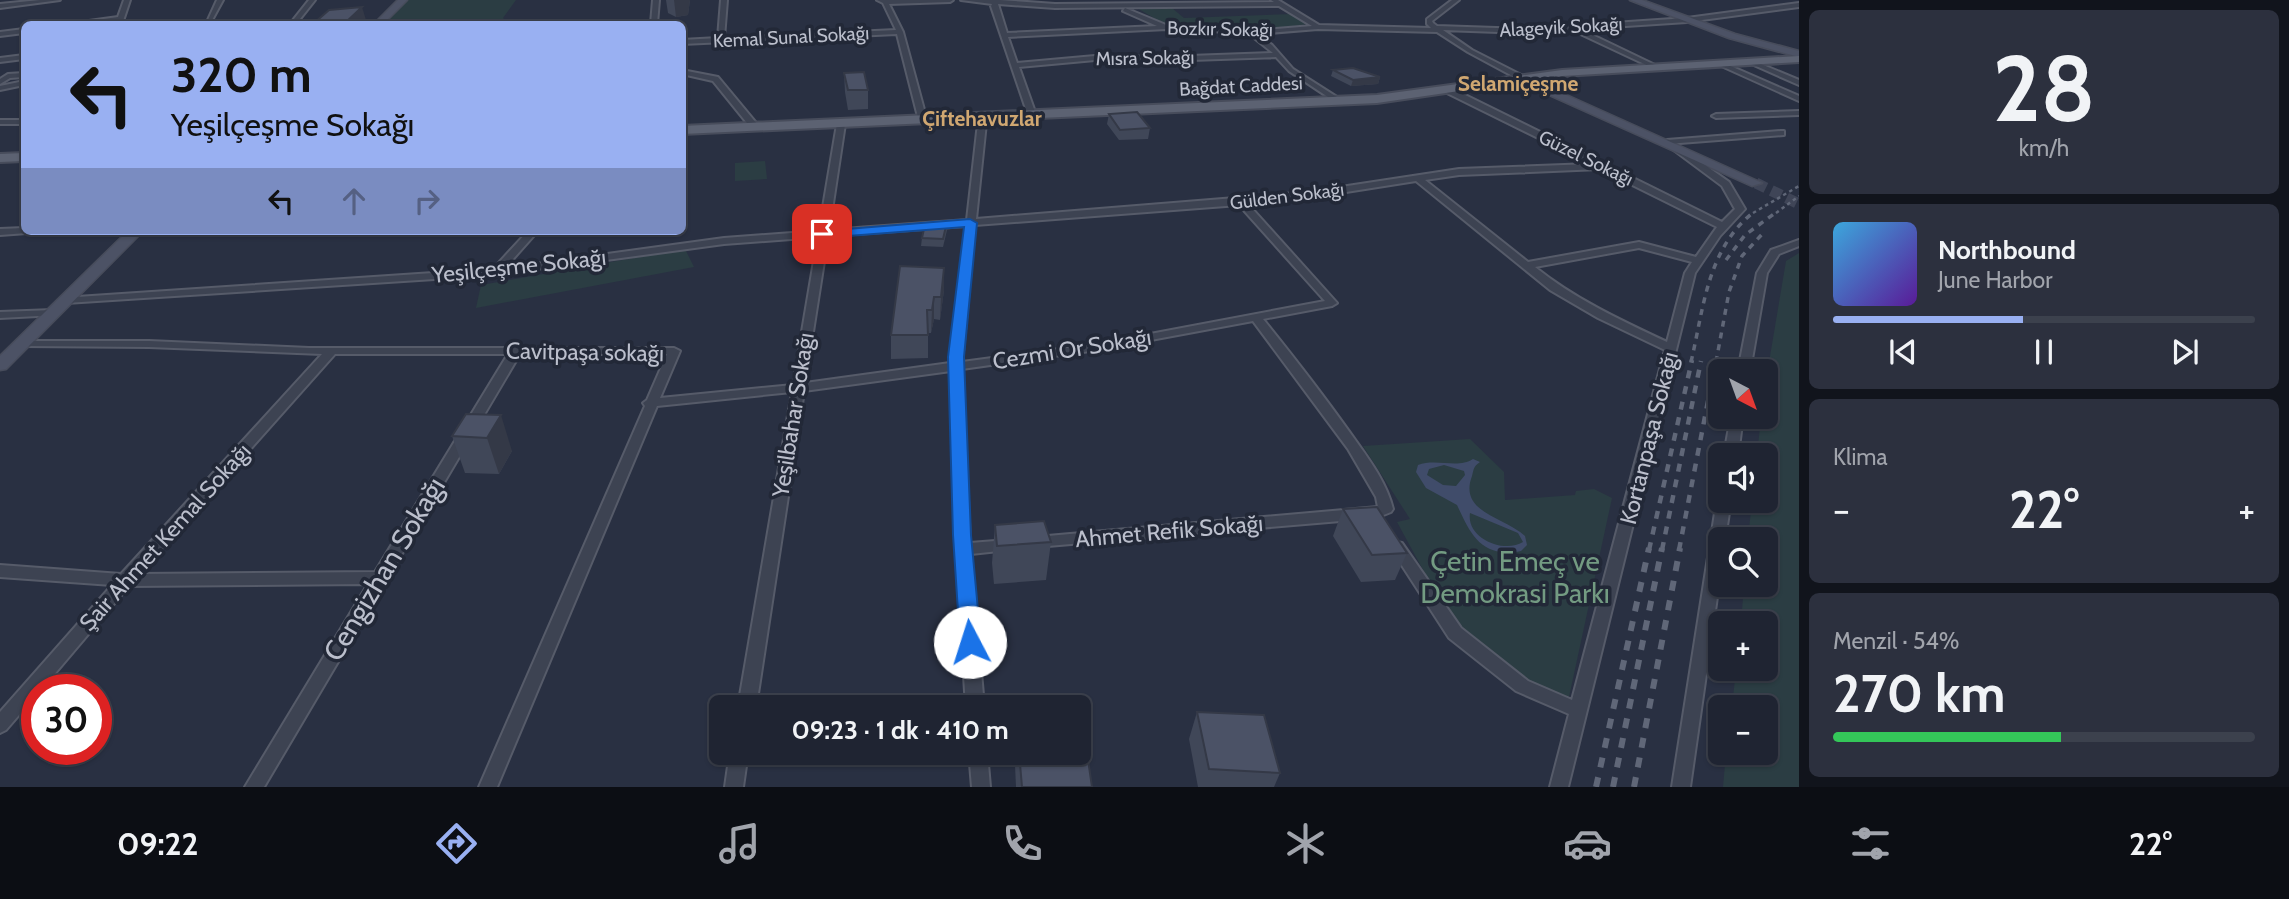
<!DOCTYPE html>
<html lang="tr">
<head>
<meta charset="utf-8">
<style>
  body { margin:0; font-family:Cabin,sans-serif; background:#2c303e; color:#f1f3f6; height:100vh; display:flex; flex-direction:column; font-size:26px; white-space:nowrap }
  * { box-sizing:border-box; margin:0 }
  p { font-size:23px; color:#a1a4ac }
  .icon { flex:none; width:38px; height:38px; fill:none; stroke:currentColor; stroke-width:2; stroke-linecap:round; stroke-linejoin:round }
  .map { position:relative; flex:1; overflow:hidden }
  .panel { display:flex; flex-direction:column; gap:10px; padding:10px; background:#11141c; width:490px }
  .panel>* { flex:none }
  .top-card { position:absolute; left:21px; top:21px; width:665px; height:214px; border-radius:10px; box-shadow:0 2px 5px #0004,0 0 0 2px #3c414d; background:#99b0f2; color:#111; overflow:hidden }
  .needle { width:46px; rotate:139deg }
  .buttons { position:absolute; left:1708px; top:359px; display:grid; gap:14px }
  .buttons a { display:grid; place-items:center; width:70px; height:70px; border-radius:10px; background:#1f2432; box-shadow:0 2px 5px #0004,0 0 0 2px #3c414d; font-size:35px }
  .speed { position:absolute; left:21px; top:674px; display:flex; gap:14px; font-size:35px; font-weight:700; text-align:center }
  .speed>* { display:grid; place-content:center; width:91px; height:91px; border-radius:50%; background:#1f2432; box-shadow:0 2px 5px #0004,0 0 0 2px #3c414d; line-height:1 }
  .speed .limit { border:10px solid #d22; background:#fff; color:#111 }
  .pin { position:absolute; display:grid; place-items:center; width:60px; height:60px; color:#fff; margin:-30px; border-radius:14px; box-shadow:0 4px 10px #0006 }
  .me { position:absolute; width:77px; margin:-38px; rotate:355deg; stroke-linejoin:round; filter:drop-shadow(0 0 5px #0008) }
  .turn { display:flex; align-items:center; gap:24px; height:147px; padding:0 35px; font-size:32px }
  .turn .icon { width:91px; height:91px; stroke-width:2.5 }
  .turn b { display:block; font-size:49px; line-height:60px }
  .lanes { display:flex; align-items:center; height:66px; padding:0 35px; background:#0003; justify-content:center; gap:35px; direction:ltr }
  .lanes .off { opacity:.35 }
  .big { font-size:52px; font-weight:800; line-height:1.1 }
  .panel .card { flex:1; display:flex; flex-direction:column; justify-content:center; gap:10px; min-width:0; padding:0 24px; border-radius:10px; background:#2c303e }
  .panel .dial { align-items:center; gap:0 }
  .dial b { font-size:91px; line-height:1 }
  .song { display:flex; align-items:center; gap:21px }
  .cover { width:84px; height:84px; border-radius:10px; background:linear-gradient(135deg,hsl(200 70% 55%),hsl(270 70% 35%)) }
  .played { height:7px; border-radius:4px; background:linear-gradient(90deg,#99b0f2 45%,#3c414d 45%) }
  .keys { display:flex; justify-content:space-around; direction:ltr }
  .heat { display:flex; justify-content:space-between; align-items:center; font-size:38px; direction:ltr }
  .charge { height:10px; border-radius:5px; background:linear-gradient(90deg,#34c759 54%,#3c414d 0) }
  .trip { position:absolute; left:709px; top:695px; width:382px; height:70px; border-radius:10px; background:#1f2432; box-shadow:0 2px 5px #0004,0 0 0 2px #3c414d; font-weight:800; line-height:70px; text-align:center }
  .dock { display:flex; height:112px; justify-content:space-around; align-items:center; background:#0c0e14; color:#a1a4ac }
  .dock .icon { width:49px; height:49px }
  .dock .active { color:#99b0f2 }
  .dock b { font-size:32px; color:#f1f3f6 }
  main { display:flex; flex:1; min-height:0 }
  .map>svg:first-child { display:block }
</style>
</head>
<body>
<main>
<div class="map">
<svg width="1799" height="787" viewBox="0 0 1799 787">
  <rect width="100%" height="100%" fill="#293042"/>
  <g fill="#2b3d43">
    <polygon points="408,0 516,0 503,18 506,21 504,24 385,24"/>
    <polygon points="1137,8 1172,8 1184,18 1292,14 1308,24 1263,30 1169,27"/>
    <polygon points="765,161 767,179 735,181 735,163"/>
    <polygon points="685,249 694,267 476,308 481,285"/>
    <polygon points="1799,253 1799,787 1723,787 1726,753 1766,752 1766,707 1732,707 1736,669 1766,668 1766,623 1741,623 1744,585 1766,584 1766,539 1748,539 1752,501 1766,500 1766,455 1757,455 1761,417 1766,416 1766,380 1786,261"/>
    <polygon points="1470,439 1504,472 1505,500 1575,495 1576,491 1594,489 1612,498 1569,697 1538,693 1453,625 1397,522 1410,519 1363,446"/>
  </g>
  <path fill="#404c6a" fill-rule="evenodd" d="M1473,459l7,3c-7,5 -6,7 -8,14 -14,37 33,41 53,60l2,9 -6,6c-40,8 -51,-18 -64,-46l-31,-17 -10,-16 2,-7c18,-7 40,4 55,-6zM1444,465l20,6 1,4 -9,11 -13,-1 -16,-10 2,-6zM1470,513l48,20 5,9c-19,12 -57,-4 -53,-29z"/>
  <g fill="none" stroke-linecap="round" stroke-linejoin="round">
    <polyline stroke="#3f4557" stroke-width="11" stroke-dasharray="11 6" stroke-linecap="butt" points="1756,183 1799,204"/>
    <g stroke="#565b69" stroke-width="4">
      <g id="street">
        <polygon points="40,0 60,0 0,8 0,4"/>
        <polygon points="124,0 130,0 122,24 116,24 117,20 82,24 67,24 118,17"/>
        <polygon points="217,0 223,0 211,22 207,22"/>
        <polygon points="309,0 315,0 296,24 290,24"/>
        <polygon points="653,0 659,0 657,24 651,24"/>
        <polygon points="721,0 727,0 724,38 896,30 883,3 877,0 953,0 950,2 889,4 903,32 926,117 922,119 918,117 897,34 682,44 682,40 718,38"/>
        <path d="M961,0h39l55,4 219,-2 -3,-2h7l41,25 112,3 -4,-4v-5l25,-19h7l-27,21 1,2 4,3 89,3 161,-11 112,-15v4l-112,15 -107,7 77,37v2l-2,1 -83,-39 -46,3 -83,-3 29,20 51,26v4h-3l-52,-28 -31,-20 -119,-3 -62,5 16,11 21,24 47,30 1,2 -4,2 -48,-32 -13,-14 -114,4 -56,-2 -87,8 16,45 -4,2 -4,-2 -36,-106 1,-2zM998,4l57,4 224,-2 33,20 -48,4 -98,-5 -41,-17 -2,3 34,15 -150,7zM1167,29l81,4 25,20 -111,4 -56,-2 -89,8 -9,-26z"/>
        <polygon points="24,29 24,33 0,36 0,32"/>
        <polygon points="24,55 24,59 0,62 0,58"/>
        <polygon points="1747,60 1751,60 1799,80 1799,85 1747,62"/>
        <polygon points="1719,61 1799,96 1799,101 1717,64 1716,63"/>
        <polygon points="682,70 718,77 757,124 757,128 751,128 713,81 682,74"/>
        <polygon points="24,73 24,77 10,78 0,84 0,79 8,74"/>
        <polygon points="24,81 24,85 0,90 0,86"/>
        <path d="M1447,89h6l269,133 13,-13 -13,-23 -51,-38 7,-2 51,36 16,27 -25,27 -25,37 -127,514h-18l19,-73 -53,-23 -67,-53 -59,-91 2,-4 5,-1 5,1 59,85 67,53 44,19 93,-350 -67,-32 -48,-28 -134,-109 -108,17 -60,6 89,99 -5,3 -69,13c29,36 58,73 85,111 17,24 38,50 45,79l-2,3 -15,6 -340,29 -5,-1 -2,-4 2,-4 5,-1 342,-30 -2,-10 -28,-48 -95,-128 -156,29 -135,19 8,174 38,-3 5,1 2,4 -2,4 -5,1 -37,4 13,153h-18l-11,-172 -4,-164 -147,20 -48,316h-18l54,-315 -135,14 -160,381h-18l166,-381 -2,-3 4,-3 20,-46h-147l-256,433h-19l123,-203 -239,2 -88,104h-4v4l-31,36 -6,3v-21l112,-127 -112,-8v-12l121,9 201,-220 -173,-7 -126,-1 -6,-3 2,-2h130l160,7h365l6,3 -20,47 133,-13 25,-148 -94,7 -228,31 -430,28 -4,-1 -1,-2 1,-2 431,-29 35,-38h10l-33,37 219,-30 95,-7 18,-107 4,-2 4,2 -16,106 138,-10 11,-97 4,-2 4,2 -10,96 332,-27 151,-23 132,-5 -144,-71zM1600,169l117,58 -21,30 -57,-15 -111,20 -103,-82 34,-5zM1239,205l86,96 -228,43 -135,18 13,-137zM966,226l-16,137 -145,20 23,-147zM1639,248l53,14 -7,11 -18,69c-47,-22 -92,-43 -132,-75zM335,354h173l-133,218 -236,2z"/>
        <polygon points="1799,111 1799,115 1716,118 1712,116 1716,114"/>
        <rect x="0" y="120" width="24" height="4"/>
        <polygon points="1781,131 1784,131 1784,135 1667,144 1663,142 1667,140"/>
        <polygon points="24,228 24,231 29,231 27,233 0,235 0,229"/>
        <polygon points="1799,240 1799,246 1779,254 1767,273 1750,371 1738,371 1757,273 1771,250"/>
        <polygon points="53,310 57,311 58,313 57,315 0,318 0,312"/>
        <polygon points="1731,416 1743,416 1738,455 1724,455"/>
        <polygon points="1720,496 1720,500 1731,500 1725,539 1720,539 1720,576 1690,787 1672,787 1717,500"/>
        <polygon points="730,752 748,752 743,787 725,787"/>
        <polygon points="969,752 987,752 990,787 972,787"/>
      </g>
    </g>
    <g stroke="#474c5b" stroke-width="3">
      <g id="secondary">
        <polygon points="398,0 407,0 383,24 374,24"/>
        <polygon points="1630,0 1642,0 1735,34 1799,51 1799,57 1729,38"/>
        <polygon points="1516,76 1524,76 1762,183 1752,186 1516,80"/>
        <polygon points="128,231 143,231 6,369 0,370 0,356"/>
      </g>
    </g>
    <g stroke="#474c5b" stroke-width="4">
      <g id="primary">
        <polygon points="1799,56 1799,62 1562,76 1377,103 682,134 682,126 1377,95 1562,70"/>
        <polygon points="24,153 24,161 0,162 0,154"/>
      </g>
    </g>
    <use href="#street" fill="#3d4352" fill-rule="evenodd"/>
    <use href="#secondary" fill="#4c5265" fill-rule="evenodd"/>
    <use href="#primary" fill="#5c6272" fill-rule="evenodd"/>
    <g stroke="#606778" stroke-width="2.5" stroke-dasharray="3.5 3.5" stroke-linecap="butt">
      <polyline points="1753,213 1799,186"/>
      <polyline points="1776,213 1799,196"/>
    </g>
    <g stroke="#606778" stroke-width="3.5" stroke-dasharray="6 6" stroke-linecap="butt">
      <polyline points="1726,260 1745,235 1778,211"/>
      <path d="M1691,362c13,-55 16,-114 64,-151"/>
      <polyline points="1716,362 1729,292 1742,256 1765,231"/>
    </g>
    <g stroke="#606778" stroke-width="4.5" stroke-dasharray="8 8" stroke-linecap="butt">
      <polyline points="1649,550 1692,360"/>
      <polyline points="1662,550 1701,361"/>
      <polyline points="1679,550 1716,360"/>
    </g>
    <g stroke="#606778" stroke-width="6" stroke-dasharray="10 10" stroke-linecap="butt">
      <polyline points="1596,787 1649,548"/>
      <polyline points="1613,787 1662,548"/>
      <polyline points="1634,787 1680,548"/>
    </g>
  </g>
  <g fill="#404758">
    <polygon points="666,0 690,0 688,15 676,17 668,13"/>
    <polygon points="1333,70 1380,77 1378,84 1351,86 1331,76"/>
    <polygon points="844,73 868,90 868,109 848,110 845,92"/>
    <polygon points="1109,114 1150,128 1148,139 1119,140 1107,124"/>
    <polygon points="947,222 947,230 943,247 921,246 922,238"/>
    <polygon points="900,266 944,290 940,320 934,319 931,333 928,333 928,358 891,359 891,335"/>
    <polygon points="466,414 512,451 499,474 465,473 452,436"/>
    <polygon points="1343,509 1407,553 1395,580 1361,582 1333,536"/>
    <polygon points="995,525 1051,542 1046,580 994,584 992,563"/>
    <polygon points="1197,712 1280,773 1274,787 1198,787 1189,739"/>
    <polygon points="1016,752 1078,752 1092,787 1016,787 1015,765"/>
  </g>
  <g fill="#343947">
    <polygon points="674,0 690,0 688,15 676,17"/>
    <polygon points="362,7 366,20 362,24 344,24"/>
    <polygon points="1380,77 1378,84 1351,86 1353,80"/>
    <polygon points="944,268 944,290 940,320 941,297"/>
    <polygon points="934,297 934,319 931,333 932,310"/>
    <polygon points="501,415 512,451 499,474 487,438"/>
  </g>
  <g fill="#4b5266" stroke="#343947" stroke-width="2">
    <polygon points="362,7 344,24 313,24 329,10"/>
    <polygon points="1353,68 1380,77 1353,80 1333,70"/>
    <polygon points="864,72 868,90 848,90 844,73"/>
    <polygon points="1137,112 1150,128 1120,130 1109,114"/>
    <polygon points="947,222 943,239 922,238 925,224"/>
    <polygon points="900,266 944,268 941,297 934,297 932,310 927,310 928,335 891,335"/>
    <polygon points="466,414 501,415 487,438 452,436"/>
    <polygon points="1377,507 1407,553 1372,555 1343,509"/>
    <polygon points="1044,521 1051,542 997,546 995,525"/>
    <polygon points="1197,712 1264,715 1280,773 1209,769"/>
    <polygon points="1078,738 1085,739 1092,787 1022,787 1019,752 1078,752"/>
  </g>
  <polygon fill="#1a73e8" stroke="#114b97" stroke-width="2" points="970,219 977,223 964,357 971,535 981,642 978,648 970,650 963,648 960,642 953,535 948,357 964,227 822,238 815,234 822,231"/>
  <g text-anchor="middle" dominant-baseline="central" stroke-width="7" stroke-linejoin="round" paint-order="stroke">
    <g font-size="19" fill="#bbbfcc" stroke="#222837">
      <text transform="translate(1561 27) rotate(-3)">Alageyik Sokağı</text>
      <text transform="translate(1220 29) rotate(1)">Bozkır Sokağı</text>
      <text transform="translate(791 37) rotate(-3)">Kemal Sunal Sokağı</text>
      <text transform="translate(1145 58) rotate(-1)">Mısra Sokağı</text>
      <text transform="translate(1241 86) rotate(-3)">Bağdat Caddesi</text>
      <text transform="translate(1586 158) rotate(26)">Güzel Sokağı</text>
      <text transform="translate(1287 196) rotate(-7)">Gülden Sokağı</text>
    </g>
    <g font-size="21" font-weight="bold" fill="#d0a771" stroke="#222837">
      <text x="1518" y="83">Selamiçeşme</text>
      <text x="982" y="118">Çiftehavuzlar</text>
    </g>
    <g font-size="23" fill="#bbbfcc" stroke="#222837">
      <text transform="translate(519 266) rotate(-6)">Yeşilçeşme Sokağı</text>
      <text transform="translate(1072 349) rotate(-9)">Cezmi Or Sokağı</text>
      <text transform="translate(585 352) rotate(1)">Cavitpaşa sokağı</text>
      <text transform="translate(793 415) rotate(-81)">Yeşilbahar Sokağı</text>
      <text transform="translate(1649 438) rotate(-76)">Kortanpaşa Sokağı</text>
      <text transform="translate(1169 531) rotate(-5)">Ahmet Refik Sokağı</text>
      <text transform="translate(165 537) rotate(-48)">Şair Ahmet Kemal Sokağı</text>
    </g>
    <g font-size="28" fill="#739b82" stroke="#222837">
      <text x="1515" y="561">Çetin Emeç ve<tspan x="1515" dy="32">Demokrasi Parkı</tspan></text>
    </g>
    <g font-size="28" fill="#bbbfcc" stroke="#222837">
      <text transform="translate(384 569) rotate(-59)">Cengizhan Sokağı</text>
    </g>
  </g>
</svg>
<div class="buttons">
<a><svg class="needle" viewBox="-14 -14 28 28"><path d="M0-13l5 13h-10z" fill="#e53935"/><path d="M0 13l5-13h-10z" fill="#a1a4ac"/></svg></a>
<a><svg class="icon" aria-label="sound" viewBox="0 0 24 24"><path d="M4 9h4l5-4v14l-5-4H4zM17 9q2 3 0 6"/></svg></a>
<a><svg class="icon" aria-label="search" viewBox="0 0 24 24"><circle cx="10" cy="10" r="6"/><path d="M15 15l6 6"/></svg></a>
<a>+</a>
<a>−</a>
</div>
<div class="speed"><div class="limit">30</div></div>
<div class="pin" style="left:822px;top:234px;background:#d93025"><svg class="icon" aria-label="arrive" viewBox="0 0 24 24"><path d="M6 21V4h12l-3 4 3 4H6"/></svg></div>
<svg class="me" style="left:970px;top:642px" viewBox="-20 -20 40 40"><circle r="19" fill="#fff"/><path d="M0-13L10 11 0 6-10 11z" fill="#1a73e8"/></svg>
<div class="trip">09:23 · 1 dk · 410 m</div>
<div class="top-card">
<div class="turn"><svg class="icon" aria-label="left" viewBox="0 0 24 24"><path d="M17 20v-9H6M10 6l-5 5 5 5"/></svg><div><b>320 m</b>Yeşilçeşme Sokağı</div></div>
<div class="lanes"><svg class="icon" aria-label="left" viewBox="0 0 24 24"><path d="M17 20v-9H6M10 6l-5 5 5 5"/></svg><svg class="icon off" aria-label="ahead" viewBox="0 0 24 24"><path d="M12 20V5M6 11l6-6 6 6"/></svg><svg class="icon off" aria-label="right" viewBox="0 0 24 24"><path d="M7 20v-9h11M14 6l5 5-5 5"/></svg></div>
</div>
</div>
<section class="panel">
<div class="card dial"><b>28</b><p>km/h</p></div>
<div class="card">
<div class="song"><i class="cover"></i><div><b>Northbound</b><p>June Harbor</p></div></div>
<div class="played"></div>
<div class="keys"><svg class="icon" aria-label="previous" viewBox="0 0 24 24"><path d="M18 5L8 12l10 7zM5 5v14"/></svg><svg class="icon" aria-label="pause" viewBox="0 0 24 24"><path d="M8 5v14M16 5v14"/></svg><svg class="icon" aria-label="next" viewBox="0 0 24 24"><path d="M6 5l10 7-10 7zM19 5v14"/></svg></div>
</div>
<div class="card"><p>Klima</p>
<div class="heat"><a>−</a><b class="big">22°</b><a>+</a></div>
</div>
<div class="card"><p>Menzil · 54%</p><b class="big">270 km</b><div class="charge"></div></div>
</section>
</main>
<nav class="dock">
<b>09:22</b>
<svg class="icon active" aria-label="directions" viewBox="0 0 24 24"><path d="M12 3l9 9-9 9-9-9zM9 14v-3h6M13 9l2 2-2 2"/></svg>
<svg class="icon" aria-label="music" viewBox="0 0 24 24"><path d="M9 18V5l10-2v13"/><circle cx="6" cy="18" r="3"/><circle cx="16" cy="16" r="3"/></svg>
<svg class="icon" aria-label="phone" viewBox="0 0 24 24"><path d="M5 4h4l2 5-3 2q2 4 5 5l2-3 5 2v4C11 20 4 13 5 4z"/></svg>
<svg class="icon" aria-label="climate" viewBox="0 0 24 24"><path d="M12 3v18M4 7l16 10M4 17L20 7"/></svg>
<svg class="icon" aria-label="car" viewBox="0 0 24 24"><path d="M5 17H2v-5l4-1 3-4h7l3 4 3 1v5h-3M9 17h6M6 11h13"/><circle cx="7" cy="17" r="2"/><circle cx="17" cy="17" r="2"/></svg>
<svg class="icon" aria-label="filters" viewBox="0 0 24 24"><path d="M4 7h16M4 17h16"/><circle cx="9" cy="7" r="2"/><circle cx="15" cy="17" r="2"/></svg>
<b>22°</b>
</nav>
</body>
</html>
